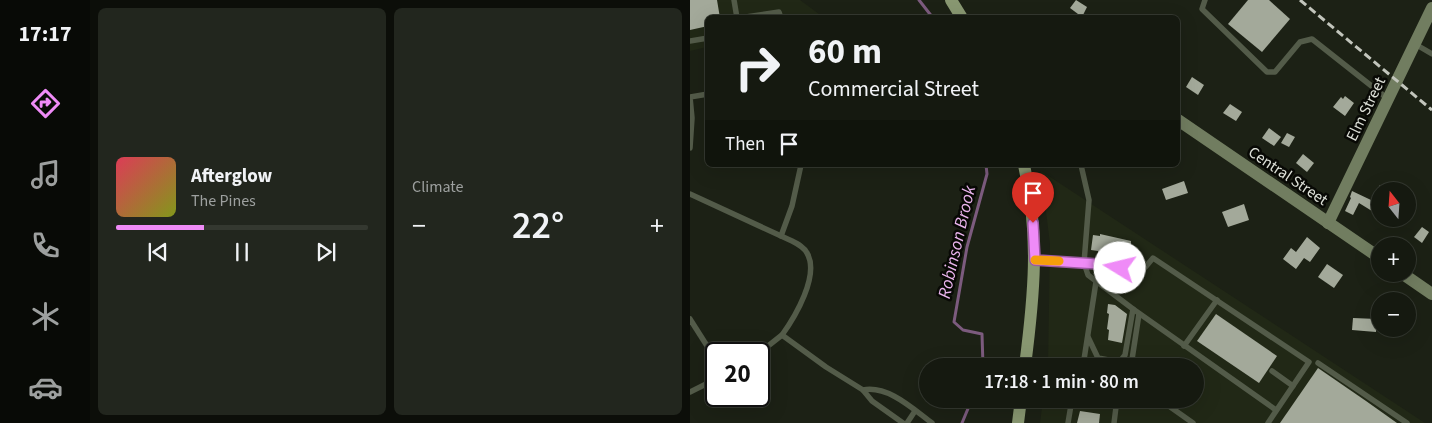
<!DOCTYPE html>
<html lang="en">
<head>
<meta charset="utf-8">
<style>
  body { margin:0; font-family:"Source Sans 3",sans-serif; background:#22261e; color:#f1f3f6; height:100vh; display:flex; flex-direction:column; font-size:19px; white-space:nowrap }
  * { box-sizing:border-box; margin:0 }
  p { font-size:16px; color:#9da09f }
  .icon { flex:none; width:28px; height:28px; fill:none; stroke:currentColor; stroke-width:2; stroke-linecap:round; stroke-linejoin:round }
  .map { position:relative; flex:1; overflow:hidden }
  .sheet { display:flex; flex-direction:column; gap:8px; padding:8px; background:#0c0e09; width:600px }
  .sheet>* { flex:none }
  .hud { position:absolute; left:15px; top:15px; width:475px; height:152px; border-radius:8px; box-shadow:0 5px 20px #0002,0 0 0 1px #343830; background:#151910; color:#f1f3f6; overflow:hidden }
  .needle { width:32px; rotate:343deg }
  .fabs { position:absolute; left:681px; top:182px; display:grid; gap:10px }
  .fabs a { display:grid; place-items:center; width:45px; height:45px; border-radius:50%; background:#151910; box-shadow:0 5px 20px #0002,0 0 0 1px #343830; font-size:25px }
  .speed { position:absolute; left:15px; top:342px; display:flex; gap:10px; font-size:25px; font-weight:700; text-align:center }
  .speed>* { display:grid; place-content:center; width:65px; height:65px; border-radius:50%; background:#151910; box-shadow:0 5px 20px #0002,0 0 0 1px #343830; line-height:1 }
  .speed .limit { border:2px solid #111; border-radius:8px; background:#fff; color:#111 }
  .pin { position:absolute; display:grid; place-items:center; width:42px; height:42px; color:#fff; margin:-51px -21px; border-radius:50% 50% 50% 0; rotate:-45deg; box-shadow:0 0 5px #0007 }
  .pin .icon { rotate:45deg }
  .me { position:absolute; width:55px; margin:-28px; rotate:279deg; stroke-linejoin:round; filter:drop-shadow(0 0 4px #0008) }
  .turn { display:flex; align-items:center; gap:18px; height:105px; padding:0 20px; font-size:22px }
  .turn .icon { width:65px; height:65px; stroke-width:2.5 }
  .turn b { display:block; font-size:35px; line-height:42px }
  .then { display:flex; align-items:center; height:48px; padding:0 20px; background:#0003; gap:10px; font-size:19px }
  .big { font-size:38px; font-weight:600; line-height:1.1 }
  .sheet .card { flex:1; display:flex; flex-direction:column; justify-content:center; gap:8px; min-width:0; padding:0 18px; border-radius:8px; background:#22261e }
  .song { display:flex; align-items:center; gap:15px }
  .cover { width:60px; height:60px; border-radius:8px; background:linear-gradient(135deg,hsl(350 70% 55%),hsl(70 70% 35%)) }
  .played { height:5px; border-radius:2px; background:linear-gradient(90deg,#ef8bf7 35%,#343830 35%) }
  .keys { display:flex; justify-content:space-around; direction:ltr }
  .heat { display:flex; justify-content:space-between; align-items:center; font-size:28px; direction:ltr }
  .sheet .tiles { flex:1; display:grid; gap:8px; grid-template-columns:repeat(2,1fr) }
  .trip { position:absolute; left:229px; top:358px; width:285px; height:50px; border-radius:25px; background:#151910; box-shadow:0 5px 20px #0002,0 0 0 1px #343830; font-weight:600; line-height:50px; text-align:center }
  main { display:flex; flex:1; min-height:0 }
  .menu { display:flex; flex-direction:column; width:90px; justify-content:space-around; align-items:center; background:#080a06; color:#9da09f }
  .menu .icon { width:35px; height:35px }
  .menu .active { color:#ef8bf7 }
  .menu b { font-size:22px; color:#f1f3f6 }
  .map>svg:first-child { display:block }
</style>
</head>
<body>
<main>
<nav class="menu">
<b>17:17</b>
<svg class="icon active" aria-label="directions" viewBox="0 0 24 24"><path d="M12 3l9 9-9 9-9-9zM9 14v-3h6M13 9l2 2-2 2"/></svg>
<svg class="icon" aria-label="music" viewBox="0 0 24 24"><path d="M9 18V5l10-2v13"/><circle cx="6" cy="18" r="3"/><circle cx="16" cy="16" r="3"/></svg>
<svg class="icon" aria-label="phone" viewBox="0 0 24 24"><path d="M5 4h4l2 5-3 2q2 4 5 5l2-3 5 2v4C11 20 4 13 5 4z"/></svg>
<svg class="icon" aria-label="climate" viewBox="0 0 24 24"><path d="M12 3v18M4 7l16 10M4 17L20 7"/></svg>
<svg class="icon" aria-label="car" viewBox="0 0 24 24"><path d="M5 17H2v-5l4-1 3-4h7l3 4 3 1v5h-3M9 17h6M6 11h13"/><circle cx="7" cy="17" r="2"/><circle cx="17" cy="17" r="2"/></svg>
</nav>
<section class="sheet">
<div class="tiles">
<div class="card">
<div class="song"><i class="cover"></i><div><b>Afterglow</b><p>The Pines</p></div></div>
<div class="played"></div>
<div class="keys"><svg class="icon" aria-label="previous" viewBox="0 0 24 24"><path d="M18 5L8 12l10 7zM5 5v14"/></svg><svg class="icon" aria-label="pause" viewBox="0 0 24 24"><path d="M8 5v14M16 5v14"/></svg><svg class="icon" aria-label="next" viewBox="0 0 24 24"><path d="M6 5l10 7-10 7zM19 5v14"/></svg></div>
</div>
<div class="card"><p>Climate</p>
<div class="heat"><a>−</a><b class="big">22°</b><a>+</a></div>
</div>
</div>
</section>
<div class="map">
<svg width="742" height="423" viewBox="0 0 742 423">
  <rect width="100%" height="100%" fill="#1c2115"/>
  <g fill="#212816">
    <polygon points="0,0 110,0 133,17 18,18 17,47 0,51"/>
    <polygon points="351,171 735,423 350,423 353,399 505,399 505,366 358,366 360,244"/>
  </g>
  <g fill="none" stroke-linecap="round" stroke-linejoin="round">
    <g stroke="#7c5b7e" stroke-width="3">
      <polyline points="229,0 243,18"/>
      <polyline points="293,366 292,334 273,330 264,322 277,247 297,174 296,165"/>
      <polyline points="272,423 282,399"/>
    </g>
  </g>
  <g fill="#a3a99a">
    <polygon points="0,0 27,0 30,18 18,18 18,26 0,30"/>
    <polygon points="386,0 397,7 392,17 380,8"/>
    <polygon points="558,0 579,0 600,19 572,52 538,24"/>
    <polygon points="502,77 514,85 508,95 496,87"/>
    <polygon points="655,96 664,103 655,116 643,107 651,97 653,99"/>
    <polygon points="540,104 552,112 546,121 533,113"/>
    <polygon points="579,128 591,137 584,146 572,138"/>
    <polygon points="597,133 605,137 599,147 591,143"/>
    <polygon points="613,154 624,163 617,172 606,163"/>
    <polygon points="494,181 498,193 476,200 472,189"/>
    <polygon points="690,185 690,216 669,203 663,215 655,211 661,198 660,197 662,191 681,200"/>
    <polygon points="554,204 559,220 538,227 532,212"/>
    <polygon points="732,227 739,232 732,243 724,237"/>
    <polygon points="410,234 441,241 441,246 445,247 444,255 439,254 438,260 417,257 418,255 408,253 408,251 401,250 403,235 410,236"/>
    <polygon points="617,237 630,248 620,262 614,258 606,269 593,259 601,248 606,252"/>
    <polygon points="637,264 653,275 644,288 628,277"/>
    <polygon points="418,304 425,305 437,314 432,343 418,340 419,330 417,329 419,314 417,313"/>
    <polygon points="526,314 587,356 569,383 507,341"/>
    <polygon points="663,318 687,319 686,332 662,330"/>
    <polygon points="628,368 676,401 707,423 590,423"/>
    <polygon points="390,411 410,414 409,423 387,423"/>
  </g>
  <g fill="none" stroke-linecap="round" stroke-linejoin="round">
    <g stroke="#535b49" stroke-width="5.5">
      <polyline points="44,0 47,18"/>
      <polyline points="515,0 512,9 577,72 585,72 610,42 622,39 698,99"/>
      <polyline points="49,18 89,12 91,18"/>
      <polyline points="0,41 18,38"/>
      <polyline points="725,44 742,54"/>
      <polyline points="0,148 2,118 0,97 18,94"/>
      <polyline points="391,165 399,200 394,263 398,275 443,309 586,410"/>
      <path d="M0,194l102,47c6,3 12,6 15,12 13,22 -12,64 -25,82"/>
      <polyline points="91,236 102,206 111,165"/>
      <path d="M345,260c28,2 80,0 103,16l15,-18 156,104 -41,61"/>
      <polyline points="0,319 26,360"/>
      <polyline points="398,337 408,358 424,361 431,360 435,355 443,309"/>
      <polyline points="494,346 527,300"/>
      <polyline points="68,354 92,335 136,367 173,390 182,401 213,423"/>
      <polyline points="336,361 380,366"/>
      <polyline points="628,363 717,423"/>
      <polyline points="393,366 406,282"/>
      <polyline points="441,366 449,314"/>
      <polyline points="582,371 603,386"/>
      <path d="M173,390c25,-5 50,19 69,33"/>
      <polyline points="0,392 26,379"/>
      <polyline points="469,399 503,423"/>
      <polyline points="217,423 225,411"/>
      <polyline points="378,423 382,399"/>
      <polyline points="424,423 427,399"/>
    </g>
    <g stroke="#717d60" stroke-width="12">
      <polyline points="488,120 690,258"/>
      <polyline points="638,223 742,8"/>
      <polyline points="713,274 742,294"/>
    </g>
    <g stroke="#889771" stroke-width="12">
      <polyline points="261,0 272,18"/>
      <path d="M334,165c16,70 10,131 1,201"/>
      <polyline points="328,423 331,399"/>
    </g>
    <polyline stroke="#c2c5bc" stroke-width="3" stroke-dasharray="8 4" stroke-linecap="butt" points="610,0 742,110"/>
  </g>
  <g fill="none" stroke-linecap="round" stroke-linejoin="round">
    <g stroke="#9b5aa1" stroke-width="12">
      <polyline id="route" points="343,223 345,260 408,264 430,268"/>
    </g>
    <use href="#route" stroke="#ef8bf7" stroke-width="9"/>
    <polyline stroke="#f59e0b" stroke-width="9" points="345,260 369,261"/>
  </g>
  <g text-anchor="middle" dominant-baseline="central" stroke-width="5" stroke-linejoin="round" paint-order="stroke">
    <g font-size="16" fill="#dde0d8" stroke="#080905">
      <text transform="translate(676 109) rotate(-64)">Elm Street</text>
      <text transform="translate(598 176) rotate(34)">Central Street</text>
    </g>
    <g font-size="18" font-style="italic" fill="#eab4ed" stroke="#080905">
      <text transform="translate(267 242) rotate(-77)">Robinson Brook</text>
    </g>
  </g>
</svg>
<div class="fabs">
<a><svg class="needle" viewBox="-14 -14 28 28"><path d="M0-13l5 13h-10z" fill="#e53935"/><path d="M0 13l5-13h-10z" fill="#9da09f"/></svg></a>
<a>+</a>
<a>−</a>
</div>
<div class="speed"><div class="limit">20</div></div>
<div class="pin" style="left:343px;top:223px;background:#d93025"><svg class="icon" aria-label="arrive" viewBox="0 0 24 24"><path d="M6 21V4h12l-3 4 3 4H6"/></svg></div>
<svg class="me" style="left:430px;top:268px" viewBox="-20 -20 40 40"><circle r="19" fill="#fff"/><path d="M0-13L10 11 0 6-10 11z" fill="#ef8bf7"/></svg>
<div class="trip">17:18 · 1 min · 80 m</div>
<div class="hud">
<div class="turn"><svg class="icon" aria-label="right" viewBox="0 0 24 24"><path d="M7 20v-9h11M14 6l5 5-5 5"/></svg><div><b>60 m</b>Commercial Street</div></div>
<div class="then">Then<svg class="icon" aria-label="arrive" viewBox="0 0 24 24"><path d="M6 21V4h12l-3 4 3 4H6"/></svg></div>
</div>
</div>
</main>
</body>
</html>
